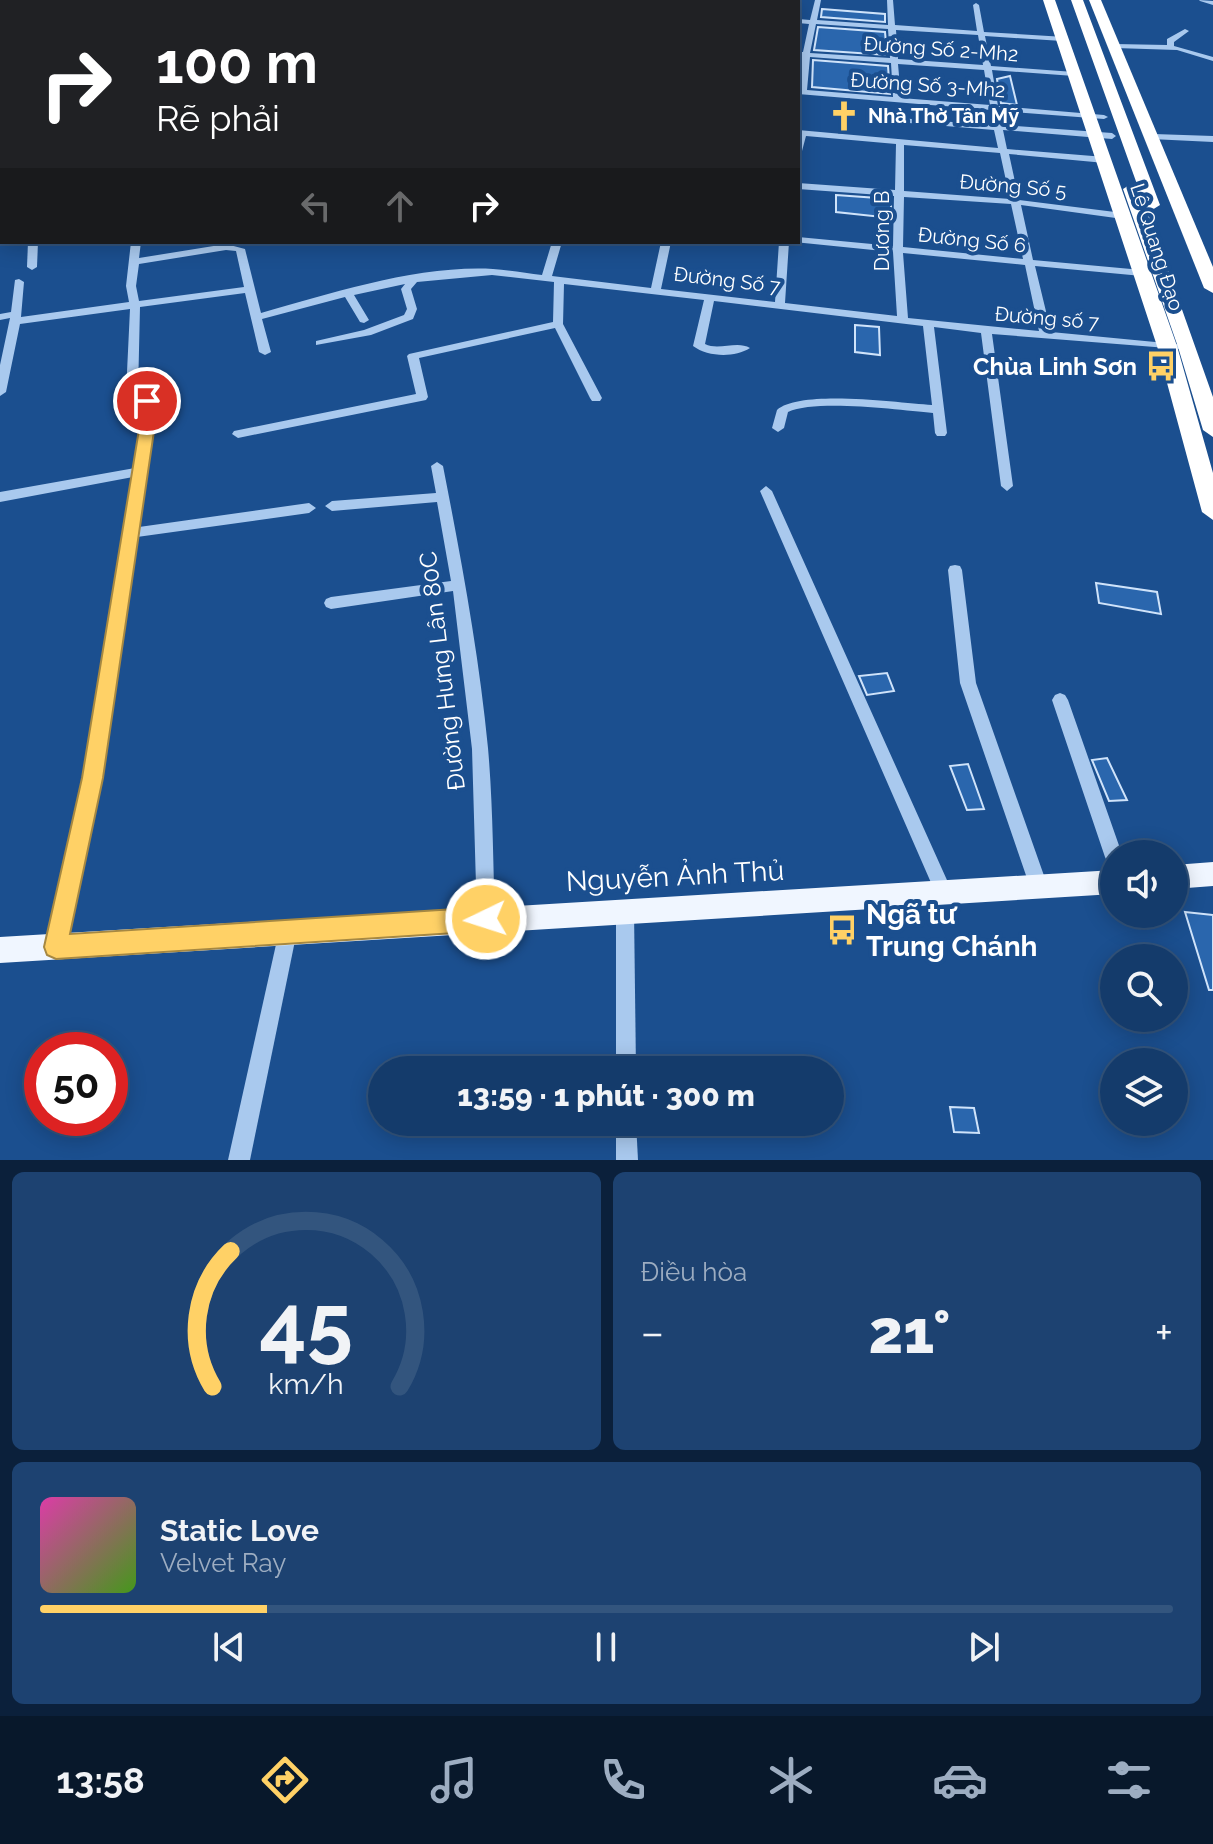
<!DOCTYPE html>
<html lang="vi">
<head>
<meta charset="utf-8">
<style>
  body { margin:0; font-family:Raleway,sans-serif; background:#1d4271; color:#f1f3f6; height:100vh; display:flex; flex-direction:column; font-size:30px; white-space:nowrap }
  * { box-sizing:border-box; margin:0 }
  p { font-size:26px; color:#9dadc1 }
  .icon { flex:none; width:44px; height:44px; fill:none; stroke:currentColor; stroke-width:2; stroke-linecap:round; stroke-linejoin:round }
  .map { position:relative; height:1160px; overflow:hidden }
  .panel { display:flex; flex-direction:column; gap:12px; padding:12px; background:#0b203b; flex:1 }
  .panel>* { flex:none }
  .hud { position:absolute; left:0px; top:0px; width:800px; height:244px; box-shadow:0 4px 20px #0003,0 0 0 2px #33557e; background:#202124; color:#fff; overflow:hidden }
  .tools { position:absolute; left:1100px; top:840px; display:grid; gap:16px }
  .tools a { display:grid; place-items:center; width:88px; height:88px; border-radius:50%; background:#143b6b; box-shadow:0 4px 20px #0003,0 0 0 2px #33557e; font-size:40px }
  .speed { position:absolute; left:24px; top:1032px; display:flex; gap:16px; font-size:40px; font-weight:700; text-align:center }
  .speed>* { display:grid; place-content:center; width:104px; height:104px; border-radius:50%; background:#143b6b; box-shadow:0 4px 20px #0003,0 0 0 2px #33557e; line-height:1 }
  .speed .limit { border:12px solid #d22; background:#fff; color:#111 }
  .pin { position:absolute; display:grid; place-items:center; width:68px; height:68px; color:#fff; margin:-34px; border:4px solid #fff; border-radius:50%; box-shadow:0 2px 8px #0007 }
  .me { position:absolute; width:88px; margin:-44px; rotate:266deg; stroke-linejoin:round; filter:drop-shadow(0 0 6px #0008) }
  .turn { display:flex; align-items:center; gap:28px; height:168px; padding:0 24px; font-size:36px }
  .turn .icon { width:104px; height:104px; stroke-width:2.5 }
  .turn b { display:block; font-size:56px; line-height:68px }
  .lanes { display:flex; align-items:center; height:76px; padding:0 24px; background:#0003; justify-content:center; gap:40px; direction:ltr }
  .lanes .off { opacity:.35 }
  .big { font-size:60px; font-weight:800; line-height:1.1 }
  .panel .tile { flex:1; display:flex; flex-direction:column; justify-content:center; gap:12px; min-width:0; padding:0 28px; border-radius:12px; background:#1d4271 }
  .panel .dial { align-items:center; gap:0 }
  .dial svg { height:208px; overflow:visible; fill:none; stroke:#33557e; stroke-width:7; stroke-linecap:round; text-anchor:middle }
  .dial text { fill:#f1f3f6; stroke:none }
  .song { display:flex; align-items:center; gap:24px }
  .cover { width:96px; height:96px; border-radius:12px; background:linear-gradient(135deg,hsl(320 70% 55%),hsl(100 70% 35%)) }
  .played { height:8px; border-radius:4px; background:linear-gradient(90deg,#ffd166 20%,#33557e 20%) }
  .keys { display:flex; justify-content:space-around; direction:ltr }
  .heat { display:flex; justify-content:space-between; align-items:center; font-size:44px; direction:ltr }
  .panel .tiles { flex:1; display:grid; gap:12px; grid-template-columns:1fr 1fr }
  .tile:last-child { grid-column:span 2 }
  .trip { position:absolute; left:368px; top:1056px; width:476px; height:80px; border-radius:40px; background:#143b6b; box-shadow:0 4px 20px #0003,0 0 0 2px #33557e; font-weight:800; line-height:80px; text-align:center }
  .tab-bar { display:flex; height:128px; justify-content:space-around; align-items:center; background:#08182b; color:#9dadc1 }
  .tab-bar .icon { width:56px; height:56px }
  .tab-bar .active { color:#ffd166 }
  .tab-bar b { font-size:36px; color:#f1f3f6 }
  .map>svg:first-child { display:block }
</style>
</head>
<body>
<div class="map">
<svg width="1213" height="1160" viewBox="0 0 1213 1160">
  <rect width="100%" height="100%" fill="#1b4f8f"/>
  <g fill="#2a66ad" stroke="#cfe3fa" stroke-width="2">
    <polygon points="822,9 885,14 885,22 821,17"/>
    <polygon points="818,27 885,32 887,55 814,50"/>
    <polygon points="813,60 888,66 890,94 812,87"/>
    <polygon points="1010,76 1017,105 1001,103 997,79"/>
    <polygon points="836,195 891,199 891,218 836,212"/>
    <polygon points="855,325 879,327 880,355 855,352"/>
    <polygon points="1096,583 1157,592 1161,614 1099,603"/>
    <polygon points="887,673 894,691 867,695 859,676"/>
    <polygon points="1107,758 1127,800 1109,801 1092,760"/>
    <polygon points="968,764 984,809 967,810 950,766"/>
    <polygon points="1185,912 1213,915 1213,990 1209,990"/>
    <polygon points="950,1107 974,1108 979,1133 954,1132"/>
  </g>
  <g fill="none" stroke-linecap="round" stroke-linejoin="round">
    <g fill="#a9c9ee" fill-rule="evenodd">
      <polygon points="264,0 270,0 271,2 265,2"/>
      <polygon points="308,0 315,0 316,2 309,2"/>
      <polygon points="364,0 371,0 372,2 365,2"/>
      <polygon points="405,0 413,0 414,2 406,2"/>
      <polygon points="621,0 630,0 632,2 623,2"/>
      <path d="M815,0h6l-4,20 71,5 -1,-25h6l2,25 82,6 -4,-26 3,-2 3,2 5,27 81,5v4h-3l-77,-5 6,30 83,6 4,2 -4,2 -82,-6 6,36 106,9 4,2 -4,2 -105,-8 3,14 110,8 4,3 -4,3 -109,-9 4,19 98,8 4,3 -4,3 -96,-9 10,46 104,13 5,3 -5,3 -102,-14 12,55 109,10 5,3 -5,3 -107,-10 16,66 125,12 4,1v4l-188,-15 21,152 -6,5 -6,-5 -20,-153 -47,-6 13,106 -2,3h-8l-2,-3 -2,-20c-35,-3 -116,-14 -145,-1l-4,16 -6,4 -6,-4 5,-18c24,-21 121,-7 155,-5l-9,-79 -209,-25 -9,43c14,7 32,-4 45,4 -16,10 -42,9 -57,-2l11,-46 -140,-16 -1,40 39,74 -2,3h-8l-2,-3 -35,-70 -136,30 9,39 -2,3 -188,38 -6,-4 2,-3 182,-37 -9,-38 2,-2 144,-32 1,-40 -62,-7 -75,7 -6,7 6,20 -4,10 -42,16 -55,10v-4l48,-11 40,-15 3,-6 -6,-20 4,-5 -51,11 15,25 -5,3 -4,-1 -15,-25 -83,22 9,33 -6,3 -6,-3 -14,-59 -105,14 -2,86 19,11 -18,123 170,-24 7,5 -7,5 -172,24 -36,241 -36,169 -2,7 -7,2 -7,-2 -2,-7 38,-169 48,-301 -133,25v-10l135,-24 10,-62 -15,-5 -4,-8 4,-84 -110,15 -14,68 -6,4v-31l10,-47 -10,2v-6l11,-2 4,-32 4,-1 5,3 -3,35 108,-15 -3,-16 5,-44h10l-2,16 87,-14 19,5 16,64c73,-20 156,-48 232,-44 16,1 33,4 49,6l10,-33h10l-10,34 99,12 10,-46h10l-10,47 114,13 4,-60h10l-4,61 112,13 -4,-64 -99,-10h4v-5l95,9 1,-50 -96,-7v-6l97,7 1,-46 -90,-8 -4,15 -4,3v-24l200,18 -4,-18 -109,-9 -4,-2 4,-2 108,8 -2,-15 -193,-16 4,-37 -4,-1v-4h5l6,-28 -11,-1v-4l12,1zM816,24l72,5 2,29 -80,-5zM896,30l82,5 5,30 -85,-6zM810,57l81,6 2,34 -86,-7zM898,64l86,6 6,35 -89,-7zM904,145l96,8 10,46 -106,-8zM904,197l107,7 12,55 -120,-12zM226,250l10,1 8,36 -105,14 -3,-15 3,-22zM903,253l122,12 14,66 -131,-13z"/>
      <polygon points="1199,0 1213,1 1213,5 1200,1"/>
      <rect x="0" y="15" width="2" height="4"/>
      <polygon points="1185,29 1189,31 1174,42 1174,46 1213,57 1213,61 1177,50 1115,48 1111,46 1115,44 1167,45 1167,39"/>
      <rect x="0" y="36" width="2" height="4"/>
      <polygon points="1154,134 1213,136 1213,142 1151,139 1151,135"/>
      <polygon points="28,242 38,242 37,267 32,270 27,267"/>
      <polygon points="289,242 299,242 299,243 294,246"/>
      <path d="M437,462l6,4c18,92 36,188 45,282 5,57 5,114 7,171l-3,6 -6,3 -6,-3 -3,-6 -5,-170 -19,-158 -122,18 -5,-2 -2,-4 2,-4 5,-2 120,-16 -14,-79 -105,9 -7,-5 7,-5 104,-8 -5,-27z"/>
      <polygon points="766,486 772,491 951,889 954,895 951,901 945,904 939,901 760,491"/>
      <polygon points="955,565 960,566 962,570 976,683 1048,887 1045,893 1039,896 1033,893 1030,887 960,683 948,570 950,566"/>
      <polygon points="1060,693 1065,695 1068,700 1122,854 1114,854 1114,865 1108,863 1105,857 1052,700 1055,695"/>
      <polygon points="625,902 631,905 634,911 636,1070 616,1070 616,911 619,905"/>
      <polygon points="288,922 294,925 297,931 250,1160 228,1160 279,931 282,925"/>
      <polygon points="616,1122 636,1122 638,1160 616,1160"/>
    </g>
    <g fill="#f0f6ff" fill-rule="evenodd">
      <polygon points="428,0 446,0 427,2"/>
      <polygon points="454,0 472,0 453,2"/>
      <polygon points="1213,862 1213,886 1174,889 1174,865"/>
      <polygon points="1114,870 1114,894 0,963 0,937"/>
    </g>
    <g fill="#fff" fill-rule="evenodd">
      <polygon points="1043,0 1055,0 1177,346 1213,473 1213,520 1202,512 1157,346"/>
      <polygon points="1071,0 1083,0 1160,205 1152,210 1146,208 1213,397 1213,437 1203,430 1178,347 1123,189 1131,184 1138,187"/>
      <polygon points="1089,0 1101,0 1213,267 1213,293 1204,288"/>
    </g>
  </g>
  <polygon fill="#ffd166" stroke="#a68842" stroke-width="2" points="147,396 158,404 103,778 70,934 486,907 494,911 497,919 494,927 486,931 56,959 47,955 44,947 82,778 143,405 140,401"/>
  <defs>
    <g id="church-bare" transform="scale(2.4)"><path d="M-1.2-6h2.4v3.5h3.3v2.4h-3.3V6h-2.4V-.1h-3.3v-2.4h3.3Z" fill="#ffd166" stroke="#1b4f8f" stroke-width="2.5" paint-order="stroke"/></g>
    <g id="bus-bare" transform="scale(2.4)"><path d="M-5-6H5V4H4V6H2V4H-2V6H-4V4H-5ZM-3.5-4V0h7V-4ZM-3.5 1.2v1.5H-2V1.2ZM2 1.2v1.5H3.5V1.2Z" fill="#ffd166" stroke="#1b4f8f" stroke-width="2.5" paint-order="stroke"/></g>
  </defs>
  <g fill-rule="evenodd">
    <use href="#church-bare" x="844" y="116"/>
    <use href="#bus-bare" x="1161" y="366"/>
    <use href="#bus-bare" x="842" y="930"/>
  </g>
  <g text-anchor="middle" dominant-baseline="central" stroke-width="8" stroke-linejoin="round" paint-order="stroke">
    <g font-size="20" fill="#fff" stroke="#1b4f8f">
      <text transform="translate(941 49) rotate(4)">Đường Số 2-Mh2</text>
      <text transform="translate(928 85) rotate(4)">Đường Số 3-Mh2</text>
      <text transform="translate(1013 186) rotate(5)">Đường Số 5</text>
      <text transform="translate(882 231) rotate(-90)">Dương B</text>
      <text transform="translate(972 240) rotate(6)">Đường Số 6</text>
      <text transform="translate(1157 247) rotate(72)">Lê Quang Đạo</text>
      <text transform="translate(727 280) rotate(7)">Đường Số 7</text>
      <text transform="translate(1047 318) rotate(5)">Đường số 7</text>
    </g>
    <g font-size="20" font-weight="bold" fill="#fff" stroke="#1b4f8f" text-anchor="start">
      <text x="868" y="116">Nhà Thờ Tân Mỹ</text>
    </g>
    <g font-size="24" font-weight="bold" fill="#fff" stroke="#1b4f8f" text-anchor="end">
      <text x="1137" y="366">Chùa Linh Sơn</text>
    </g>
    <g font-size="24" fill="#fff" stroke="#1b4f8f">
      <text transform="translate(442 671) rotate(-97)">Đường Hưng Lân 80C</text>
    </g>
    <g font-size="28" fill="#fff" stroke="#1b4f8f">
      <text transform="translate(675 876) rotate(-3)">Nguyễn Ảnh Thủ</text>
    </g>
    <g font-size="28" font-weight="bold" fill="#fff" stroke="#1b4f8f" text-anchor="start">
      <text x="866" y="914">Ngã tư<tspan x="866" dy="32">Trung Chánh</tspan></text>
    </g>
  </g>
</svg>
<div class="tools">
<a><svg class="icon" aria-label="sound" viewBox="0 0 24 24"><path d="M4 9h4l5-4v14l-5-4H4zM17 9q2 3 0 6"/></svg></a>
<a><svg class="icon" aria-label="search" viewBox="0 0 24 24"><circle cx="10" cy="10" r="6"/><path d="M15 15l6 6"/></svg></a>
<a><svg class="icon" aria-label="layers" viewBox="0 0 24 24"><path d="M12 4l9 5-9 5-9-5zM3 14l9 5 9-5"/></svg></a>
</div>
<div class="speed"><div class="limit">50</div></div>
<div class="pin" style="left:147px;top:401px;background:#d93025"><svg class="icon" aria-label="arrive" viewBox="0 0 24 24"><path d="M6 21V4h12l-3 4 3 4H6"/></svg></div>
<svg class="me" style="left:486px;top:919px" viewBox="-20 -20 40 40"><circle r="17" fill="#ffd166" stroke="#fff" stroke-width="3"/><path d="M0-11L8 9 0 5-8 9z" fill="#fff"/></svg>
<div class="trip">13:59 · 1 phút · 300 m</div>
<div class="hud">
<div class="turn"><svg class="icon" aria-label="right" viewBox="0 0 24 24"><path d="M7 20v-9h11M14 6l5 5-5 5"/></svg><div><b>100 m</b>Rẽ phải</div></div>
<div class="lanes"><svg class="icon off" aria-label="left" viewBox="0 0 24 24"><path d="M17 20v-9H6M10 6l-5 5 5 5"/></svg><svg class="icon off" aria-label="ahead" viewBox="0 0 24 24"><path d="M12 20V5M6 11l6-6 6 6"/></svg><svg class="icon" aria-label="right" viewBox="0 0 24 24"><path d="M7 20v-9h11M14 6l5 5-5 5"/></svg></div>
</div>
</div>
<section class="panel">
<div class="tiles">
<div class="tile dial"><svg viewBox="0 0 100 80">
<path d="M14 69A42 42 0 1 1 86 69"/>
<path d="M14 69A42 42 0 0 1 21 17" stroke="#ffd166"/>
<text x="50" y="56" font-size="32" font-weight="700">45</text>
<text x="50" y="72" font-size="11">km/h</text>
</svg></div>
<div class="tile"><p>Điều hòa</p>
<div class="heat"><a>−</a><b class="big">21°</b><a>+</a></div>
</div>
<div class="tile">
<div class="song"><i class="cover"></i><div><b>Static Love</b><p>Velvet Ray</p></div></div>
<div class="played"></div>
<div class="keys"><svg class="icon" aria-label="previous" viewBox="0 0 24 24"><path d="M18 5L8 12l10 7zM5 5v14"/></svg><svg class="icon" aria-label="pause" viewBox="0 0 24 24"><path d="M8 5v14M16 5v14"/></svg><svg class="icon" aria-label="next" viewBox="0 0 24 24"><path d="M6 5l10 7-10 7zM19 5v14"/></svg></div>
</div>
</div>
</section>
<nav class="tab-bar">
<b>13:58</b>
<svg class="icon active" aria-label="directions" viewBox="0 0 24 24"><path d="M12 3l9 9-9 9-9-9zM9 14v-3h6M13 9l2 2-2 2"/></svg>
<svg class="icon" aria-label="music" viewBox="0 0 24 24"><path d="M9 18V5l10-2v13"/><circle cx="6" cy="18" r="3"/><circle cx="16" cy="16" r="3"/></svg>
<svg class="icon" aria-label="phone" viewBox="0 0 24 24"><path d="M5 4h4l2 5-3 2q2 4 5 5l2-3 5 2v4C11 20 4 13 5 4z"/></svg>
<svg class="icon" aria-label="climate" viewBox="0 0 24 24"><path d="M12 3v18M4 7l16 10M4 17L20 7"/></svg>
<svg class="icon" aria-label="car" viewBox="0 0 24 24"><path d="M5 17H2v-5l4-1 3-4h7l3 4 3 1v5h-3M9 17h6M6 11h13"/><circle cx="7" cy="17" r="2"/><circle cx="17" cy="17" r="2"/></svg>
<svg class="icon" aria-label="filters" viewBox="0 0 24 24"><path d="M4 7h16M4 17h16"/><circle cx="9" cy="7" r="2"/><circle cx="15" cy="17" r="2"/></svg>
</nav>
</body>
</html>
